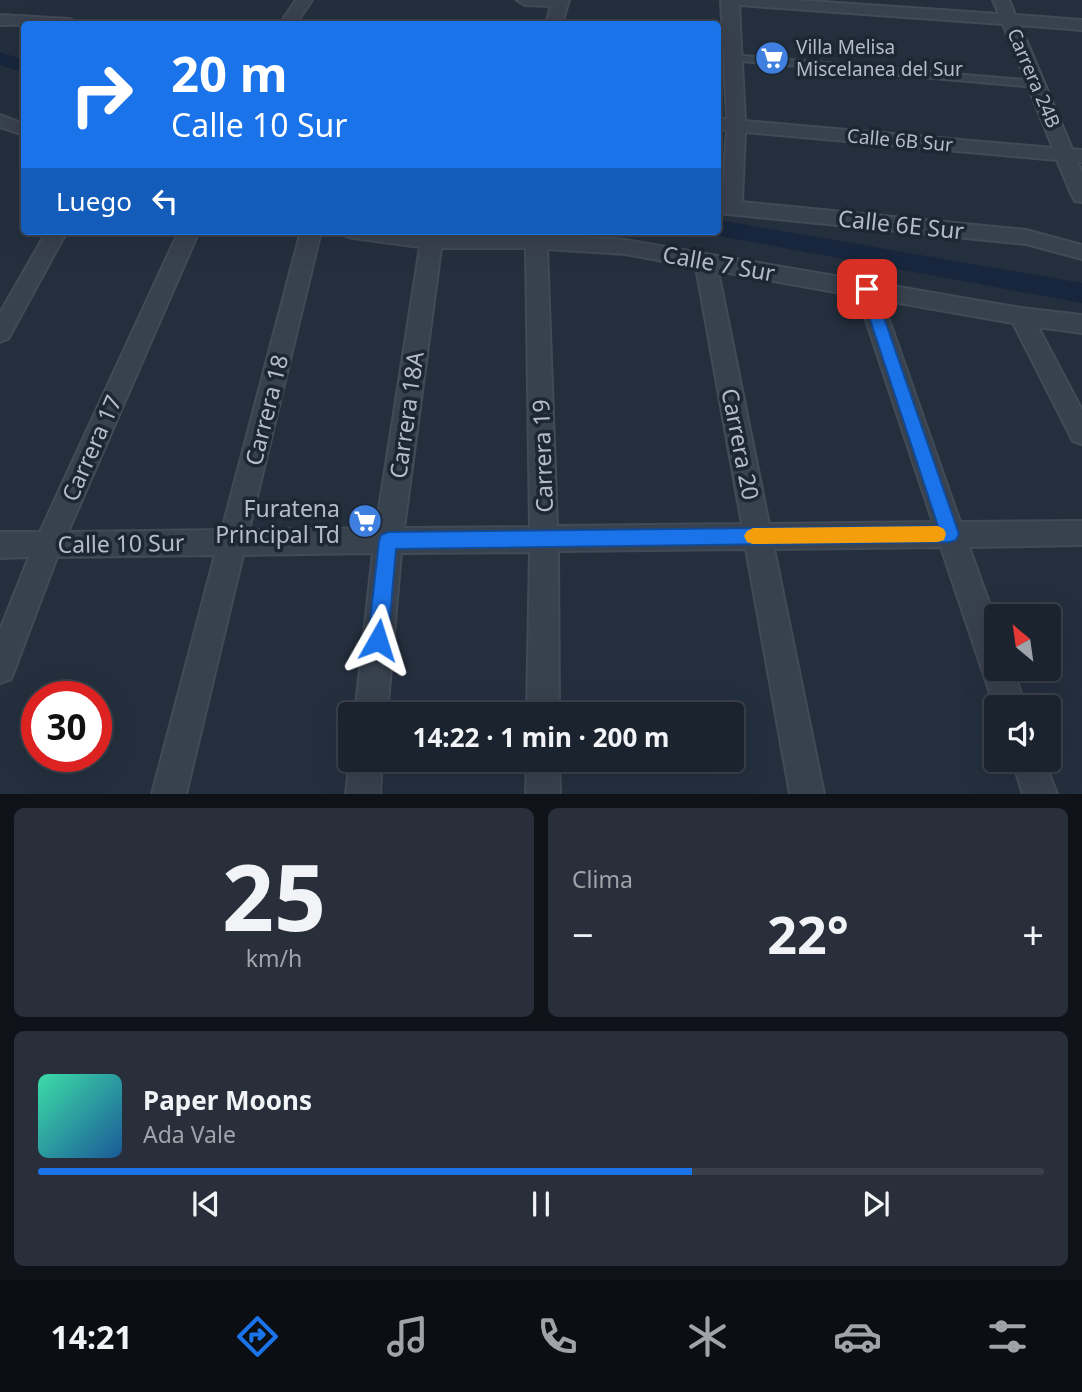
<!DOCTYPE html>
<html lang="es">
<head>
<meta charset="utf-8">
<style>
  body { margin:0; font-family:"Noto Sans",sans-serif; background:#282f3a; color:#f1f3f6; height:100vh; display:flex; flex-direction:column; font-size:26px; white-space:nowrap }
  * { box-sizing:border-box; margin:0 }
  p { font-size:23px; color:#a0a4aa }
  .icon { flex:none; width:38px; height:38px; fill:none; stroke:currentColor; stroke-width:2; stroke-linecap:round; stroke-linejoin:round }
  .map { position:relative; height:794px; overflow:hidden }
  .side { display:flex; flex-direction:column; gap:14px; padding:14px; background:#0f1319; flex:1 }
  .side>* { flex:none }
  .guide { position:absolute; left:21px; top:21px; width:700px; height:214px; border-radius:7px; box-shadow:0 7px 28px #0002,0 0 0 2px #39404a; background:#1a73e8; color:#fff; overflow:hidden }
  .needle { width:46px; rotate:331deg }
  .controls { position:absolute; left:984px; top:604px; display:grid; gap:14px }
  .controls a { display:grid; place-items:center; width:77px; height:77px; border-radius:7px; background:#1b232e; box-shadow:0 7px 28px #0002,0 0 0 2px #39404a; font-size:35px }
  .speed { position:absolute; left:21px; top:681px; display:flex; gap:14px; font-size:35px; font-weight:700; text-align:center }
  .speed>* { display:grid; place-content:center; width:91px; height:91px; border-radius:50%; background:#1b232e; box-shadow:0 7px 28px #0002,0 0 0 2px #39404a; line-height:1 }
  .speed .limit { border:10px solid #d22; background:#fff; color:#111 }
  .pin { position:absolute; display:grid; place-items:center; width:60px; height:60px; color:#fff; margin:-30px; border-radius:14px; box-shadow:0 4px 10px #0006 }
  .me { position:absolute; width:77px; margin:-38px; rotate:6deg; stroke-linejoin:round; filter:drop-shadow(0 0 5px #0008) }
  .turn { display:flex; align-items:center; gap:24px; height:147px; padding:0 35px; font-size:32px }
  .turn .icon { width:91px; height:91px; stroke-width:2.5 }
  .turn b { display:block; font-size:49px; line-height:60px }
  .then { display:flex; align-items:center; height:66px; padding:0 35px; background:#0003; gap:14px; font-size:26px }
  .big { font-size:52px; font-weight:700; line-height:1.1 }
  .side .tile { flex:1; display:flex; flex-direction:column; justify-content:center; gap:10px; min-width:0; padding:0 24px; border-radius:10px; background:#282f3a }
  .side .dial { align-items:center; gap:0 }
  .dial b { font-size:91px; line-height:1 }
  .song { display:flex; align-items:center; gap:21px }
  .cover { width:84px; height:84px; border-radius:10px; background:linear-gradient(135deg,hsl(160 70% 55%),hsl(210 70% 35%)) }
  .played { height:7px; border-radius:4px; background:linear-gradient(90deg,#1a73e8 65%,#39404a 65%) }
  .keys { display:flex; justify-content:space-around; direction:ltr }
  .heat { display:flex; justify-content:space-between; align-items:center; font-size:38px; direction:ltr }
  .side .tiles { flex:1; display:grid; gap:14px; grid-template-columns:1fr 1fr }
  .tile:last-child { grid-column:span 2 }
  .trip { position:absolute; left:338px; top:702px; width:406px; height:70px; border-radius:7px; background:#1b232e; box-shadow:0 7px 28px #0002,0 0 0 2px #39404a; font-weight:700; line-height:70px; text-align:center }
  .tabs { display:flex; height:112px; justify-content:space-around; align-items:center; background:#0b0e12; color:#a0a4aa }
  .tabs .icon { width:49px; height:49px }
  .tabs .active { color:#1a73e8 }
  .tabs b { font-size:32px; color:#f1f3f6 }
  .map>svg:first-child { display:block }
</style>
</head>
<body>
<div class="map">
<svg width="1082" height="794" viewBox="0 0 1082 794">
  <rect width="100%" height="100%" fill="#242f3e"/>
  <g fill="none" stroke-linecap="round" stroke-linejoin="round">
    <g fill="#17263c" fill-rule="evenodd">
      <polygon points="0,52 24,60 24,73 0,65"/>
      <polygon points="718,220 1082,283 1082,303 709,234 707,231 718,231"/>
    </g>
    <g stroke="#414a57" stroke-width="4">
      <polygon id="lane" points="733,55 1036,81 1040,84 1036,87 730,60 729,58"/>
    </g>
    <g stroke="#414a57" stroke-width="4">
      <g id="street">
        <polygon points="296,0 312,0 296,24 280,24"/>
        <polygon points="517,0 569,0 562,24 546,24 551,6 525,5"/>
        <path d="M721,0h74l204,14 -6,-14h16l6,15 67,5v10l-62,-5 52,124 10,1v12l-5,-1 5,11v30l-7,-1 -3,-5 -15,-36 -312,-28 -3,70 284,28 56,15v14l-56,-15 -308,-31v-14l4,1 5,-70 -9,-1v-10h9zM739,5l264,19 50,124 -308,-27z"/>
        <polygon points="0,15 70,19 78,24 0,25"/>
        <polygon points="0,115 24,124 24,135 0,127"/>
        <polygon points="47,231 67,231 8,339 0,342 0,313"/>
        <path d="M179,231h20l-131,301 154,-2 79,-299h20l-72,299 127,-2 44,-281 -67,-9 -7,-2 -3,-5 193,3 89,6 396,68 61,7v18l-44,-6 44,83v34l-9,-3 -60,-118 -131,-23 78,222 122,-1v24l-113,2 27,75v46h16l14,39h-30v4l-55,-164 -167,2 50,245h-34l-44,-245 -188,2 1,163h-32l3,-162 -129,1 -14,161h-32l18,-161 -130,2 -57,239h-34l63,-239 -158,2 -46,122 -11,4v-53l29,-73 -29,1v-26h40zM441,248h85l4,279 -126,1zM547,249l78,5 71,13 46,257 -185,2zM718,271l140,25 75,226 -164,2z"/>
        <polygon points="350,759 382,760 380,794 346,794"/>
        <polygon points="527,760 559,760 560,794 526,794"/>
        <polygon points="1012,760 1044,760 1057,794 1023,794"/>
      </g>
    </g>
    <use href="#lane" fill="#38414e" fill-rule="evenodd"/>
    <use href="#street" fill="#38414e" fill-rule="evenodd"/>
  </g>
  <polygon fill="#1a73e8" stroke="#114b97" stroke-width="2" points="867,284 874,289 959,534 956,540 950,542 396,549 388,640 385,646 378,649 371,646 368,640 379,541 381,535 388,532 938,526 860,289"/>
  <polygon fill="#f59e0b" points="938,526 944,529 946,534 944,540 938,542 753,544 747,542 744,536 747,531 753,528"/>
  <defs>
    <g id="supermarket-disc" transform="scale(1.75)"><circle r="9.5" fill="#3f7fe0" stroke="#1d2633"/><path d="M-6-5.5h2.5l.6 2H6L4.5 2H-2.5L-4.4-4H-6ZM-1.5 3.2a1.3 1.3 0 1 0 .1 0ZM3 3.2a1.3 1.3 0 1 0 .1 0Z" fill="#fff"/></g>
  </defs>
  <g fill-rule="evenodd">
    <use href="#supermarket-disc" x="772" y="58"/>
    <use href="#supermarket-disc" x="365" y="521"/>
  </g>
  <g text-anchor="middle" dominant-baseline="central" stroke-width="7" stroke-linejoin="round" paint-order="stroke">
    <g font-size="19" fill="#b4bcc9" stroke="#1d2633" text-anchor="start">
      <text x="796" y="47">Villa Melisa<tspan x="796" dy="22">Miscelanea del Sur</tspan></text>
    </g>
    <g font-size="19" fill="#b4bcc9" stroke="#1d2633">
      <text transform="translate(1034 78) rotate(67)">Carrera 24B</text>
      <text transform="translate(900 140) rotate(5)">Calle 6B Sur</text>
    </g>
    <g font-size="23" fill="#b4bcc9" stroke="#1d2633">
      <text transform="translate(901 224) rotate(6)">Calle 6E Sur</text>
      <text transform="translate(719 263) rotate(10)">Calle 7 Sur</text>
      <text transform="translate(266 410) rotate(-76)">Carrera 18</text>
      <text transform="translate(406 415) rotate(-82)">Carrera 18A</text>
      <text transform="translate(741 444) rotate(79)">Carrera 20</text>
      <text transform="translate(91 448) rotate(-66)">Carrera 17</text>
      <text transform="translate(542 456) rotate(-92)">Carrera 19</text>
      <text transform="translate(121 543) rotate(-1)">Calle 10 Sur</text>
    </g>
    <g font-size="23" fill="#b4bcc9" stroke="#1d2633" text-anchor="end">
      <text x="340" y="508">Furatena<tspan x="340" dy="26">Principal Td</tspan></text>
    </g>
  </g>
</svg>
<div class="controls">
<a><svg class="needle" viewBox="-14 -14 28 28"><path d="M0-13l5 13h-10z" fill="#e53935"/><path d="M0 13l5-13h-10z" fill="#a0a4aa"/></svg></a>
<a><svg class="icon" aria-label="sound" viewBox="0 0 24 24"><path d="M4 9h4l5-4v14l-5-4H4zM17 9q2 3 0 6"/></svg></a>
</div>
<div class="speed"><div class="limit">30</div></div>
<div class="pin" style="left:867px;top:289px;background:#d93025"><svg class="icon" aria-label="arrive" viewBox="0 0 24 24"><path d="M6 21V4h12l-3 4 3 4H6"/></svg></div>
<svg class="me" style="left:378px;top:640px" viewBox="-20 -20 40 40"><path d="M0-17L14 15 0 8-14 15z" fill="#1a73e8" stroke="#fff" stroke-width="4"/></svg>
<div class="trip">14:22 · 1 min · 200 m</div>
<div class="guide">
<div class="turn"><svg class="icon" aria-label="right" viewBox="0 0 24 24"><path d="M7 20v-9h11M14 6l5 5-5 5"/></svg><div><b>20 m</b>Calle 10 Sur</div></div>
<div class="then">Luego<svg class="icon" aria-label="left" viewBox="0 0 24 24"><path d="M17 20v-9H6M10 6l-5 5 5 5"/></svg></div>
</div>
</div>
<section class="side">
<div class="tiles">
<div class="tile dial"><b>25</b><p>km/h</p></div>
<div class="tile"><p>Clima</p>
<div class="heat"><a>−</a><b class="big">22°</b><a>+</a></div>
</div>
<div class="tile">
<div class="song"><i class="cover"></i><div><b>Paper Moons</b><p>Ada Vale</p></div></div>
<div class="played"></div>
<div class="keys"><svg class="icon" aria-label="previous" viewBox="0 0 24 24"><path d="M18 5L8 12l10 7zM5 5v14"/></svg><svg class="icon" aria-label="pause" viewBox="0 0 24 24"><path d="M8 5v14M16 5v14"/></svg><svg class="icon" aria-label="next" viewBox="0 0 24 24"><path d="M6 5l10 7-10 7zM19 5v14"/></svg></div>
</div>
</div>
</section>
<nav class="tabs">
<b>14:21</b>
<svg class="icon active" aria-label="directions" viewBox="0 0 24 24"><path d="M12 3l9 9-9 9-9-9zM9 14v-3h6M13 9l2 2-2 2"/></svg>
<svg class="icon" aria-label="music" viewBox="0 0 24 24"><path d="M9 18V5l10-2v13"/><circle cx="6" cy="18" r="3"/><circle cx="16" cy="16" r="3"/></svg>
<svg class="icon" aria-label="phone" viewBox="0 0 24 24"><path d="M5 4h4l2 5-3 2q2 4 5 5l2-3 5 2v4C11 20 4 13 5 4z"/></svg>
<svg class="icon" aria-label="climate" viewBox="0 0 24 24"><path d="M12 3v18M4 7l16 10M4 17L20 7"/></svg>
<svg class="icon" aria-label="car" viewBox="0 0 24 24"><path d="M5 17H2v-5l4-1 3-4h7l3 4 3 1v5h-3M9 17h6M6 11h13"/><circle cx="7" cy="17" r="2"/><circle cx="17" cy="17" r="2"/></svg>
<svg class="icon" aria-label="filters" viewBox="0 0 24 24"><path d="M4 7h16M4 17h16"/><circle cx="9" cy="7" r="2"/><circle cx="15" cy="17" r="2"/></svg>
</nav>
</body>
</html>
